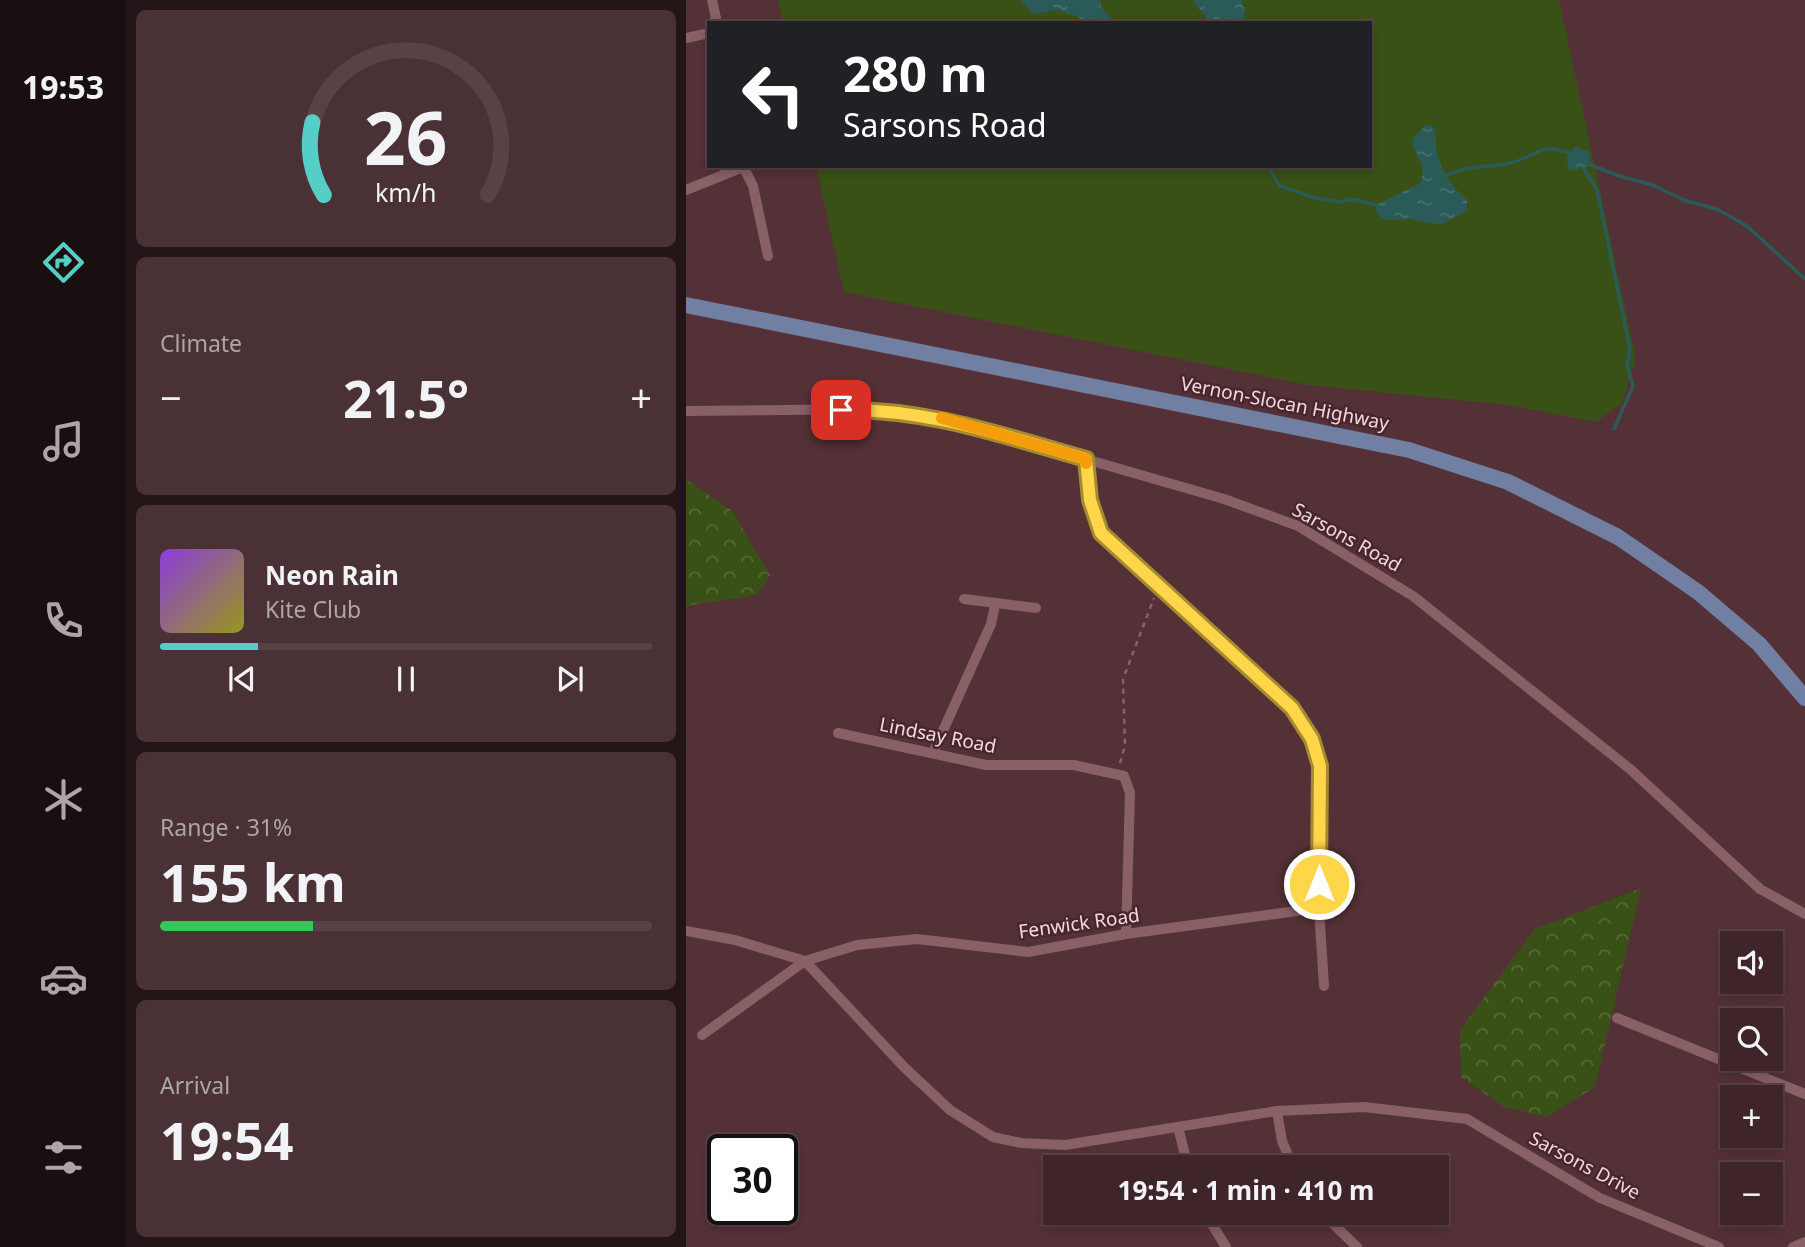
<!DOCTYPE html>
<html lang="en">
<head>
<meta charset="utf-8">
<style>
  body { margin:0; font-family:"Noto Sans",sans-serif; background:#4a3135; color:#f1f3f6; height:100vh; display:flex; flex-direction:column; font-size:26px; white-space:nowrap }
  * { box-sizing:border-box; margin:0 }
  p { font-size:23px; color:#ada5a8 }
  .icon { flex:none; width:38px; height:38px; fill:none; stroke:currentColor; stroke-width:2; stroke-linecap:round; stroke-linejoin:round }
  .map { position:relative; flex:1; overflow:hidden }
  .drawer { display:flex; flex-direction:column; gap:10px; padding:10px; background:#231417; width:560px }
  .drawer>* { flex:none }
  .guide { position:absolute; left:21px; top:21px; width:665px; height:147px; border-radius:0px; box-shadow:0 4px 10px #0003,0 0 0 2px #584246; background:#202124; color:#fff; overflow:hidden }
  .tools { position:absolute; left:1034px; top:931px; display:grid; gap:14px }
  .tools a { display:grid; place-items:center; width:63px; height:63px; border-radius:0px; background:#3f2529; box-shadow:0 4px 10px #0003,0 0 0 2px #584246; font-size:35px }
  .speed { position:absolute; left:21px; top:1134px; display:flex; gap:14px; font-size:35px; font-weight:700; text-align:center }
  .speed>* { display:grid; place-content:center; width:91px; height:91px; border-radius:50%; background:#3f2529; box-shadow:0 4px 10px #0003,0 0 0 2px #584246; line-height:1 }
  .speed .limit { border:4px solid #111; border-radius:10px; background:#fff; color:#111 }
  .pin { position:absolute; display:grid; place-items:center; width:60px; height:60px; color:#fff; margin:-30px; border-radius:14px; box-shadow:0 4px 10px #0006 }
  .me { position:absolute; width:77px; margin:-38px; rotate:0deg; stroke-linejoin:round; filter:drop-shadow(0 0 5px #0008) }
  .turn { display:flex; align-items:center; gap:24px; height:147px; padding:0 21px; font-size:32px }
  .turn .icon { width:91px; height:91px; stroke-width:2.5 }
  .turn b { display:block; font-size:49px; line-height:60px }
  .big { font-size:52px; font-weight:700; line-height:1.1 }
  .drawer .widget { flex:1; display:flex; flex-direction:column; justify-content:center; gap:10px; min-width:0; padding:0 24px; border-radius:10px; background:#4a3135 }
  .drawer .dial { align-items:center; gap:0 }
  .dial svg { height:182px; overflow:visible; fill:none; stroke:#584246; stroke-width:7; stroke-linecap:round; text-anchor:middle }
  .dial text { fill:#f1f3f6; stroke:none }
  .song { display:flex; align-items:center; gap:21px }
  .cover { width:84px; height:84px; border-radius:10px; background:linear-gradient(135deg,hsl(270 70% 55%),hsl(60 70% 35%)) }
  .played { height:7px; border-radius:4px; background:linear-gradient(90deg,#55cec6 20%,#584246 20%) }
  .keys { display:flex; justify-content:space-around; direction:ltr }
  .heat { display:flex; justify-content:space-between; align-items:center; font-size:38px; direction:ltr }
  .charge { height:10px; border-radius:5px; background:linear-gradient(90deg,#34c759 31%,#584246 0) }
  .trip { position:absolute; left:357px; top:1155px; width:406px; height:70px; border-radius:0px; background:#3f2529; box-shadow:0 4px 10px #0003,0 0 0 2px #584246; font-weight:700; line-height:70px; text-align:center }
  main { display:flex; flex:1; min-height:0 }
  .tab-bar { display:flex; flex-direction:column; width:126px; justify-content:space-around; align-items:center; background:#190f10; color:#ada5a8 }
  .tab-bar .icon { width:49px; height:49px }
  .tab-bar .selected { color:#55cec6 }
  .tab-bar b { font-size:32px; color:#f1f3f6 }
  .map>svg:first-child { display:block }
</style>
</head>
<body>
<main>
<nav class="tab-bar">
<b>19:53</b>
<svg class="icon selected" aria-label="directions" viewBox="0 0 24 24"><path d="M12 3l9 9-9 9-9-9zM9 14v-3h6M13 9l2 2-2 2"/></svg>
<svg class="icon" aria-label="music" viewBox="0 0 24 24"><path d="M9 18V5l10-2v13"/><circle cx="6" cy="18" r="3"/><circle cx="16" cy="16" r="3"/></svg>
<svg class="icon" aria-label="phone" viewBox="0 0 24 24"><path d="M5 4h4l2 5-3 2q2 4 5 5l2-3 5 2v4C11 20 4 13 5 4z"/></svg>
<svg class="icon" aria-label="climate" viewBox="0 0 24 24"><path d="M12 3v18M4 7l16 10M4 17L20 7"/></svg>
<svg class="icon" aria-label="car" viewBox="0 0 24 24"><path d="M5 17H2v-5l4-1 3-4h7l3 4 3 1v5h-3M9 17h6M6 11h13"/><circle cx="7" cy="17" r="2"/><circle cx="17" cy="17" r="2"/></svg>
<svg class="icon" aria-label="filters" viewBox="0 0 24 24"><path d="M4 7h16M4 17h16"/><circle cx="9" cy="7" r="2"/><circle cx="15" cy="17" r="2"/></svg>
</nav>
<section class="drawer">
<div class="widget dial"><svg viewBox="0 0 100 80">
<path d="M14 69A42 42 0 1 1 86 69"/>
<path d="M14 69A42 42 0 0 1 9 37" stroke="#55cec6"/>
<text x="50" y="56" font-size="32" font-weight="700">26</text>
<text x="50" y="72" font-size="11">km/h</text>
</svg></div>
<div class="widget"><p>Climate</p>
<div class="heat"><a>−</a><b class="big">21.5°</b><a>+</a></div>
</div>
<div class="widget">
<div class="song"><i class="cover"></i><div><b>Neon Rain</b><p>Kite Club</p></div></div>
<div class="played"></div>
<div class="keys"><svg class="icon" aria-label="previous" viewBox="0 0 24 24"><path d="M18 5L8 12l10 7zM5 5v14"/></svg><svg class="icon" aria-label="pause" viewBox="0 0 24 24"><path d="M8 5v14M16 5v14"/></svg><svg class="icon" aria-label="next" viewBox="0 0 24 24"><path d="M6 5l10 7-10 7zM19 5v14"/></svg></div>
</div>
<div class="widget"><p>Range · 31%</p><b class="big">155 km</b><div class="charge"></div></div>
<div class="widget"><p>Arrival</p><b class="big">19:54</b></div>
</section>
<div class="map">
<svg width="1119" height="1247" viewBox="0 0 1119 1247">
  <defs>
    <pattern id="forest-crowns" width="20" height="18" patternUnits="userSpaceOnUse" patternTransform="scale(1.75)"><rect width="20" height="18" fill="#395116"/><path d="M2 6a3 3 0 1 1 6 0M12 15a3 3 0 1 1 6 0" fill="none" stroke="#566937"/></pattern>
    <pattern id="water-ripples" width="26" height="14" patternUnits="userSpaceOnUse" patternTransform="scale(1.75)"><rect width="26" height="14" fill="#2b5b58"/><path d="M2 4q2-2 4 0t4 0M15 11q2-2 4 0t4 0" fill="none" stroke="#4a726f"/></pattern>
  </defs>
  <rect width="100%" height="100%" fill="#543137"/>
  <polygon fill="#395116" points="92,0 873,0 950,359 936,403 910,422 823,405 622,385 158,292 130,166 684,166 684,23 97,23"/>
  <g fill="url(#forest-crowns)">
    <polygon points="0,479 46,511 84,575 71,595 0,606"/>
    <polygon points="955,888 909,1087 861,1117 818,1107 775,1077 774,1030 849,929"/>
  </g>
  <g fill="url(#water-ripples)">
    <polygon points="334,0 414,0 415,6 428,23 396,23 393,17 371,10 348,14"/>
    <polygon points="507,0 555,0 559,10 558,22 524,23"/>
    <path d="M740,125h6c5,6 3,13 4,22 4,23 14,38 31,53v11l-27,14 -29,-6 -25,1 -9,-6 -1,-9 45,-22c6,-26 -8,-24 -9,-44z"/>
    <polygon points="889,146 903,152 905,165 891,170 882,170 881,157"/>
  </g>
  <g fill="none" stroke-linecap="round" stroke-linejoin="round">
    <g stroke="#2b5b58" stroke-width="3.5">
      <polyline points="905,165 933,176 967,185 1000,201 1031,209 1061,226 1119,279"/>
      <polyline points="581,166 594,186 629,198 655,202 665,199 690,205"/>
      <polyline points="898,169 911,190 944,349 941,366 947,386 928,429"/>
      <path d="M759,176c26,-13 41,-7 66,-13 27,-7 27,-21 58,-10"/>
    </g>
    <polyline stroke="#85656a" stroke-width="2.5" stroke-dasharray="5 5" stroke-linecap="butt" points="434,763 439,745 437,679 468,598"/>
    <g stroke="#886066" stroke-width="10">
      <polyline points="26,0 30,18 27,23"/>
      <polyline points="0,38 23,33"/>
      <polyline points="57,166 67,186 82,256"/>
      <polyline points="0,190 57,167"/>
      <polyline points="0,411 199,409 254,417 538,499 612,526 727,596 944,769 1074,889 1119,914"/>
      <polyline points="400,459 404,500 415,533 606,708 627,739 634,766 633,908 638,986"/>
      <polyline points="278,599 350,608"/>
      <polyline points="152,733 300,765 388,765 438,776 444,793 440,934"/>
      <polyline points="247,753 305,624 309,605"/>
      <polyline points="0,931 49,940 119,961 219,1068 264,1110 307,1137 335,1143 379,1145 591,1111 678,1107 781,1119 914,1198 1033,1247"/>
      <polyline points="931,1018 1119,1094"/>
      <polyline points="16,1035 119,961 171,945 231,939 342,952 440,934 633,908"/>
      <polyline points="591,1111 596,1141 607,1167"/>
      <polyline points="492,1127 502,1167"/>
      <polyline points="519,1213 540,1247"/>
      <polyline points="636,1213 671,1247"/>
      <polyline points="1107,1247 1119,1242"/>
    </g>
    <polyline stroke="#7180a2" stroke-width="16" points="0,305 723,450 822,482 932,537 1012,592 1073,644 1119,698"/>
  </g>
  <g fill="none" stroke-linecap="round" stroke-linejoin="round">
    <g stroke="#a68a30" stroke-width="18">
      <path id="route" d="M155,410c85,-2 163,26 245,49l4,41 11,33 191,175 20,31 8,27 -1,118"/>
    </g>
    <use href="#route" stroke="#ffd54a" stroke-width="12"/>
    <polyline stroke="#f59e0b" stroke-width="12" points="256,418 400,459 400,463"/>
  </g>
  <g text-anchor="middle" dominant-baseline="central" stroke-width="5" stroke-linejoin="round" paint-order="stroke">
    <g font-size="19" fill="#f1d9dc" stroke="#49262d">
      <text transform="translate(599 403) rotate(11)">Vernon-Slocan Highway</text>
      <text transform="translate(661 537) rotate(29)">Sarsons Road</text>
      <text transform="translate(252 735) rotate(11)">Lindsay Road</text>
      <text transform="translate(393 923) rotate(-8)">Fenwick Road</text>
      <text transform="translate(899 1165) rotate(28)">Sarsons Drive</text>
    </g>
  </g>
</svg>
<div class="tools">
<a><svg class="icon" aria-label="sound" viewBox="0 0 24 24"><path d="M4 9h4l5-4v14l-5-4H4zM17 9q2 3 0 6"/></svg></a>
<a><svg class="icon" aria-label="search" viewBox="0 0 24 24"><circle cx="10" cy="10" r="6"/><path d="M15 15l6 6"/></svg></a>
<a>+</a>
<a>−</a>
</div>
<div class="speed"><div class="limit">30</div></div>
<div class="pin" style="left:155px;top:410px;background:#d93025"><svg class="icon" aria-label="arrive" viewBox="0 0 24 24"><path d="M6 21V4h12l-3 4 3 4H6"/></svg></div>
<svg class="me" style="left:633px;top:884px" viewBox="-20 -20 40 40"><circle r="17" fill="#ffd54a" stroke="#fff" stroke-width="3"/><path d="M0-11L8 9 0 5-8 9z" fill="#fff"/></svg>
<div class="trip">19:54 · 1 min · 410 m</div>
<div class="guide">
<div class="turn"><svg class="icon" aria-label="left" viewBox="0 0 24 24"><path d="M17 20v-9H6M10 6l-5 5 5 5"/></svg><div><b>280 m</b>Sarsons Road</div></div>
</div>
</div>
</main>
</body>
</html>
